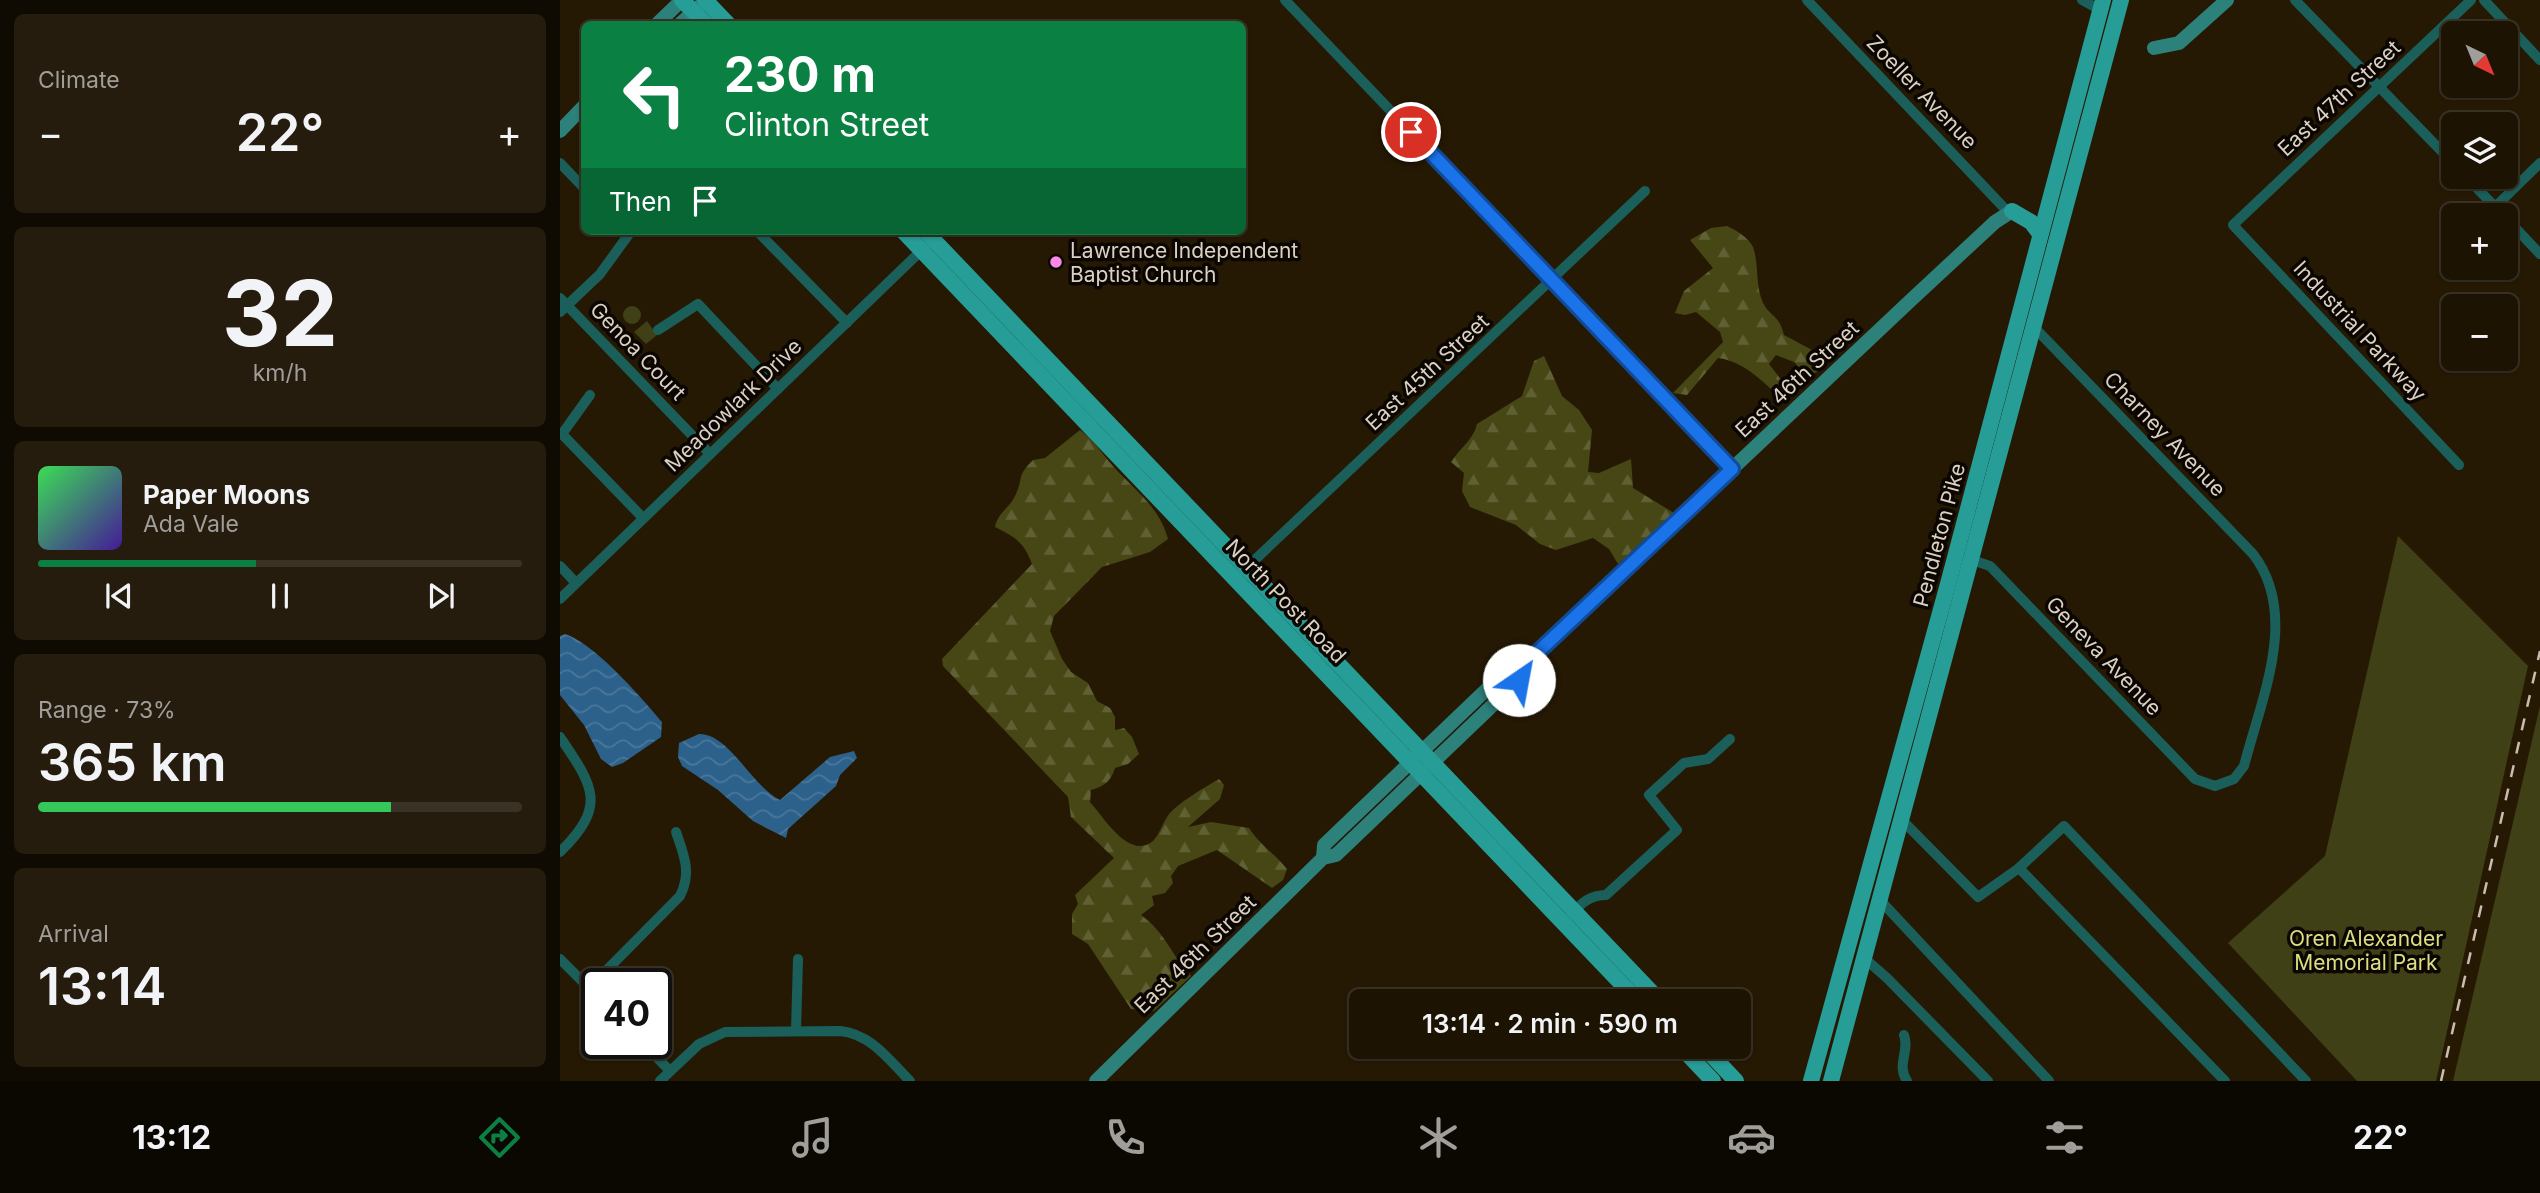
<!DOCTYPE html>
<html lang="en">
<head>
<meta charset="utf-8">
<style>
  body { margin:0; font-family:Inter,sans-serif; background:#251c0d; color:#f1f3f6; height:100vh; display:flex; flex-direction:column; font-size:26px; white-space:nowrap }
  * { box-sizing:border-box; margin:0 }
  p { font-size:23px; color:#a09e9a }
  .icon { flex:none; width:38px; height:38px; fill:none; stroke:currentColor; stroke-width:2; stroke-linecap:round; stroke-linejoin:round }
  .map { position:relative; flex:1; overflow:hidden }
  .drawer { display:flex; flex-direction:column; gap:14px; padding:14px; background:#0f0a02; width:560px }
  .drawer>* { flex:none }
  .top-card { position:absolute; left:21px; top:21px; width:665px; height:214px; border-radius:10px; box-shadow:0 2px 5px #0004,0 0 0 2px #3a3225; background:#0b8043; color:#fff; overflow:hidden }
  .needle { width:46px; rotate:137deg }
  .tools { position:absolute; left:1881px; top:21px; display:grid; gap:14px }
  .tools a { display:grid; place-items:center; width:77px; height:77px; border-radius:10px; background:#1c1303; box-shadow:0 2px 5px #0004,0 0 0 2px #3a3225; font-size:35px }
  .speed { position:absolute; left:21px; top:968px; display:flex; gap:14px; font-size:35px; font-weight:700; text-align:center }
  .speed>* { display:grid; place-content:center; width:91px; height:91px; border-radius:50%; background:#1c1303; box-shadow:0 2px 5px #0004,0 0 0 2px #3a3225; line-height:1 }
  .speed .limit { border:4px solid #111; border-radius:10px; background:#fff; color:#111 }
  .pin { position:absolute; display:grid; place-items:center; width:60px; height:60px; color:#fff; margin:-30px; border:4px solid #fff; border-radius:50%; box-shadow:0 2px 7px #0007 }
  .me { position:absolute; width:77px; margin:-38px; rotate:33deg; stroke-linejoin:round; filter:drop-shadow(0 0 5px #0008) }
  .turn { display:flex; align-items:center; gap:24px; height:147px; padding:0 28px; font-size:32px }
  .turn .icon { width:91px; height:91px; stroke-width:2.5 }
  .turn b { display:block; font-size:49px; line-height:60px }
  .then { display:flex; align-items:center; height:66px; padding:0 28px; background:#0003; gap:14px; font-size:26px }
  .big { font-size:52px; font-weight:600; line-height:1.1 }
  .drawer .widget { flex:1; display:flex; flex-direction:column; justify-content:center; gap:10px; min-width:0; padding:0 24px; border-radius:10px; background:#251c0d }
  .drawer .dial { align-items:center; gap:0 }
  .dial b { font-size:91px; line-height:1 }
  .song { display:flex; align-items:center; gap:21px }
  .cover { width:84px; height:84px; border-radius:10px; background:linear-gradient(135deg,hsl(130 70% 55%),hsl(260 70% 35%)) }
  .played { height:7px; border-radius:4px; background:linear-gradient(90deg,#0b8043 45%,#3a3225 45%) }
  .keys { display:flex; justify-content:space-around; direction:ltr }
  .heat { display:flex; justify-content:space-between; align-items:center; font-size:38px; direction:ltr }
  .charge { height:10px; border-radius:5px; background:linear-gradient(90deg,#34c759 73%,#3a3225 0) }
  .trip { position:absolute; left:789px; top:989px; width:402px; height:70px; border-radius:10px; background:#1c1303; box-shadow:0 2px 5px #0004,0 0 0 2px #3a3225; font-weight:600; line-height:70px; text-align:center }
  .dock { display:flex; height:112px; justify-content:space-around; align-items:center; background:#0b0801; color:#a09e9a }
  .dock .icon { width:49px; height:49px }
  .dock .current { color:#0b8043 }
  .dock b { font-size:32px; color:#f1f3f6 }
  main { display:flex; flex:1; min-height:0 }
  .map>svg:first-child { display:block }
</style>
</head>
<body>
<main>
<section class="drawer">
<div class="widget"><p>Climate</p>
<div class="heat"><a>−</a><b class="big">22°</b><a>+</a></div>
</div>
<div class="widget dial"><b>32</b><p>km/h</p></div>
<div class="widget">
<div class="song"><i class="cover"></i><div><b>Paper Moons</b><p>Ada Vale</p></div></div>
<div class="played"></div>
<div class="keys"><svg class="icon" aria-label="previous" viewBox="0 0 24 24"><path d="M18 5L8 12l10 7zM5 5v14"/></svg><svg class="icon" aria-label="pause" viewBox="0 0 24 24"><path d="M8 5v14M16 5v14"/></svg><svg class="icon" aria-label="next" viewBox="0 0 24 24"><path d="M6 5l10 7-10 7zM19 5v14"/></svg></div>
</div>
<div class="widget"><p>Range · 73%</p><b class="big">365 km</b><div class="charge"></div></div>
<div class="widget"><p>Arrival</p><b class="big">13:14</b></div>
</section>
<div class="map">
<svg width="1980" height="1081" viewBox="0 0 1980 1081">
  <defs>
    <pattern id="forest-firs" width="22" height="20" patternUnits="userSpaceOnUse" patternTransform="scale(1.75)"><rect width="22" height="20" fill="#464715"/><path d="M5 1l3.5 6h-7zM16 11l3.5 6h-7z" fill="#606035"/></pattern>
    <pattern id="water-waves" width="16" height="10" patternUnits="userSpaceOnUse" patternTransform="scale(1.75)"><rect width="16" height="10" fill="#2c618b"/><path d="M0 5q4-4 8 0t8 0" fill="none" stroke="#4a779a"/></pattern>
  </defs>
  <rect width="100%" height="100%" fill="#261904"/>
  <g fill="url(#forest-firs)">
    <path d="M1167,226c9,4 22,12 26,21 6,16 2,38 10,56 7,14 16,11 21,32l28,15 10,10v10l-15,6 -13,-14 -18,-7 -7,9 23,30 -7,8c-20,-18 -39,-40 -67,-44l-31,37 -14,-2 50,-51 -3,-10 -24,-20 -11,3 -10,-2 9,-22 29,-23 -23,-28 21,-12z"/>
    <path d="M984,356l18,40 17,14 13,20 -4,42 11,1 32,-14 2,29 41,25 -56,51 -9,-15 -16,-11 -37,12 -16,-6 -24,-19 -46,-18 -8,-16 2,-18 -13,-11c9,-14 23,-23 26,-38l45,-28 12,-35z"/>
    <path d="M520,430c14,10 22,24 33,36 22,25 46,40 55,73l-18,13 -48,15 -48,49 -4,15 12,28 9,13 17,11 9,18 13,7 5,9v13l9,-2 8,9 7,17 -11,10 -13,4c-4,13 -10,18 -24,22l-1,12c13,14 39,59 63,39 7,-7 10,-20 17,-28 10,-11 35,-26 49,-34l5,6 -4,14 -32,28 23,-5 38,6c11,17 26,26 38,41l-4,11 -11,8 -55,-38 -39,16 -7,10 2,7 -8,10 -13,3 2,9 -13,10c25,18 30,40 50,61l-37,35 -23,-2 -43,-65 -16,-10v-20l6,-10 -3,-9 39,-37 -43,-41 -3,-20 -125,-131 -1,-7 90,-95c-8,-22 -17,-27 -37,-37 3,-15 16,-20 21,-33 8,-18 0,-17 17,-34l12,-2z"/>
  </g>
  <g fill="#3f4015">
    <circle cx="72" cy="315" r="9"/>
    <polygon points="87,321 97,335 86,344 74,332"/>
    <polygon points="1838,536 1968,666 1876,1081 1797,1081 1668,943 1765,856"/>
    <polygon points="1980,706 1980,1081 1893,1081"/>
  </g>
  <g fill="url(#water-waves)">
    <path d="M5,634c29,9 77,64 97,88l-1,15 -38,26 -11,4 -11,-8 -17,-34 -24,-30v-59z"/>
    <path d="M139,734c30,-1 54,54 81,66l50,-43 24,-6 3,7 -17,17 -4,11 -48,43 -2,9 -33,-17 -35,-31 -36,-24 -4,-9 1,-14z"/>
  </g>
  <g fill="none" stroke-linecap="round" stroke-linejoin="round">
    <g stroke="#1a5f5a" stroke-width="10">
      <polyline points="725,0 1172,469"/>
      <polyline points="1247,0 1448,212"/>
      <polyline points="1522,0 1540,10"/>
      <polyline points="1735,0 1894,164"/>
      <polyline points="1924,0 1980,60"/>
      <polyline points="0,163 24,188"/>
      <polyline points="1906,177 1943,215"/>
      <polyline points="1935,207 1980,163"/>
      <polyline points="1946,218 1980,254"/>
      <polyline points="198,232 287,323"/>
      <polyline points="0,298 150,454"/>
      <polyline points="0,312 40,274 69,234 67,231"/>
      <polyline points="98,330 138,304 218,389"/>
      <polyline points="30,395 2,434 83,518"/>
      <polyline points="1899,465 1673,225 1911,0"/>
      <path d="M1409,559l21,7 205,213 20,7 19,-7 10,-13c17,-67 56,-151 9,-212l-220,-228"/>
      <polyline points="0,566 16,583"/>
      <polyline points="683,571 1085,191"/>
      <polyline points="0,599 365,247"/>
      <path d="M0,737c33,49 48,68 0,115"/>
      <polyline points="1341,819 1418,897 1459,868 1504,826 1746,1081"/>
      <polyline points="1459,868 1665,1081"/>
      <polyline points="1319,899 1489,1081"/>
      <path d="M1011,915c10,-12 19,-20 35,-20l71,-65 -28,-35 35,-32 24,-4 22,-20"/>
      <polyline points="1303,957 1327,978 1428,1081"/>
      <polyline points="0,959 37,996"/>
      <path d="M29,988l91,-92c12,-23 4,-41 -4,-64"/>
      <polyline points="236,1030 238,959"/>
      <path d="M1344,1035c6,16 -8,30 3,46"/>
      <polyline points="83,1043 110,1071"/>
      <path d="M100,1081l39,-37 26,-12 115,-1c31,3 49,29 70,50"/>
    </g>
    <g stroke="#2c817b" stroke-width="14">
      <polyline points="97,24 122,0"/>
      <polyline points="120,24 142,4"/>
      <polyline points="1594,48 1619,43 1667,0"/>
      <polyline points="0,131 24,106"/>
      <polyline points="763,858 764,845 948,669 961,668"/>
      <polyline points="536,1081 763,858 776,855 959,680 961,668 1351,300 1435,222 1452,211"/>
    </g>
    <g stroke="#269d96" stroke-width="16">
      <polyline points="122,0 146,24"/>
      <polyline points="145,0 168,24"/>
      <polyline points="1452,211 1471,222 1480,234"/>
      <polyline points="343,231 1078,1001"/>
      <polyline points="365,231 1100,1001"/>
      <polyline points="1120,1046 1153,1081"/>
      <polyline points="1143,1046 1176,1081"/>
      <polyline points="1251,1081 1388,584 1543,0"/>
      <polyline points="1271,1081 1561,0"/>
    </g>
    <polyline stroke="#c8beb0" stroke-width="2.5" stroke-dasharray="12 12" stroke-linecap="butt" points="1881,1081 1980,651"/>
  </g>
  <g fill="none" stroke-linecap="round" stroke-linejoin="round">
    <g stroke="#114b97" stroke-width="18">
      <polyline id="route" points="851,132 1172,469 961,668 959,680"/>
    </g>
    <use href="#route" stroke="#1a73e8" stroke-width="12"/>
  </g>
  <circle fill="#fb87e6" stroke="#0b0601" stroke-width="2.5" cx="496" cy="262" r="7"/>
  <g text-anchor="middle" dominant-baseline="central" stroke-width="7" stroke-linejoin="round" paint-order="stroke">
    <g font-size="21" fill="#dad1c4" stroke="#0b0601">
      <text transform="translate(1362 92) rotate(46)">Zoeller Avenue</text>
      <text transform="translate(1779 98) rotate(-43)">East 47th Street</text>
      <text transform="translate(1800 331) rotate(47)">Industrial Parkway</text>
      <text transform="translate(78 351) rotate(46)">Genoa Court</text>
      <text transform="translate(867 372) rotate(-43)">East 45th Street</text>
      <text transform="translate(1237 379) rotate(-43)">East 46th Street</text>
      <text transform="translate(173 405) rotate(-44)">Meadowlark Drive</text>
      <text transform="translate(1605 434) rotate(46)">Charney Avenue</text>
      <text transform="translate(1379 535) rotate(-75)">Pendleton Pike</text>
      <text transform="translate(726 601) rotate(46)">North Post Road</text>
      <text transform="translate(1544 656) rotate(46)">Geneva Avenue</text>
      <text transform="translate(635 954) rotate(-44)">East 46th Street</text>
    </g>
    <g font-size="21" fill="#dad1c4" stroke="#0b0601" text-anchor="start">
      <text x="510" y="250">Lawrence Independent<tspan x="510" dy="24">Baptist Church</tspan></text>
    </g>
    <g font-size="21" fill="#dbdf80" stroke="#0b0601">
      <text x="1806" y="938">Oren Alexander<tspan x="1806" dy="24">Memorial Park</tspan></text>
    </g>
  </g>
</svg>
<div class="tools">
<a><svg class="needle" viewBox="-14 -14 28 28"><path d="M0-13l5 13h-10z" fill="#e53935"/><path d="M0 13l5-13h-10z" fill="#a09e9a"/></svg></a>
<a><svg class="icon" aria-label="layers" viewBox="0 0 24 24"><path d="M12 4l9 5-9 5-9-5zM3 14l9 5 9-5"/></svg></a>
<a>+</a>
<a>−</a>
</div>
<div class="speed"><div class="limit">40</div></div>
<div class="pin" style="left:851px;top:132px;background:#d93025"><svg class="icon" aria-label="arrive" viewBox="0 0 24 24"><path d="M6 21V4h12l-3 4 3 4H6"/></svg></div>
<svg class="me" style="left:959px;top:680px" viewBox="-20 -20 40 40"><circle r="19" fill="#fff"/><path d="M0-13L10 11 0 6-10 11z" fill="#1a73e8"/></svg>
<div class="trip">13:14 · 2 min · 590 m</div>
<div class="top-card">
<div class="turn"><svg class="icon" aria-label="left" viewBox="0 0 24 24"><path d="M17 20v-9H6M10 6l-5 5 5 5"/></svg><div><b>230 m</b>Clinton Street</div></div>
<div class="then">Then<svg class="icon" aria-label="arrive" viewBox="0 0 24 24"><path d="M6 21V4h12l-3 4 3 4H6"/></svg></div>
</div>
</div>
</main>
<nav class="dock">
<b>13:12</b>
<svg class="icon current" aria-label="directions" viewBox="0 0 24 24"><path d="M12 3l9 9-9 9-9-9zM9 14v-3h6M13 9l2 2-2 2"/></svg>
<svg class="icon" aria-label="music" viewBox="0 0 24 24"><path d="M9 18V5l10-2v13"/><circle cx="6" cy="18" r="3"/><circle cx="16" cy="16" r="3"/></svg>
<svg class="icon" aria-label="phone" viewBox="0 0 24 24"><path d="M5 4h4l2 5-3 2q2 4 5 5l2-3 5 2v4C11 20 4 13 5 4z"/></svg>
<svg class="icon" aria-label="climate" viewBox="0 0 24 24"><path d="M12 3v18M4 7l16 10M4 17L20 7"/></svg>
<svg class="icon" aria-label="car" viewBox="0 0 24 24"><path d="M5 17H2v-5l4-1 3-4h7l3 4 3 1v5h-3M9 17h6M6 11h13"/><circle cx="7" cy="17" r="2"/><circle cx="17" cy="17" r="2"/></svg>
<svg class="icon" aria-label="filters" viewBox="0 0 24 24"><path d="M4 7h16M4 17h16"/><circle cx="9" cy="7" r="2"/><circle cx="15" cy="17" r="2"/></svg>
<b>22°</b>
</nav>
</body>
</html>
